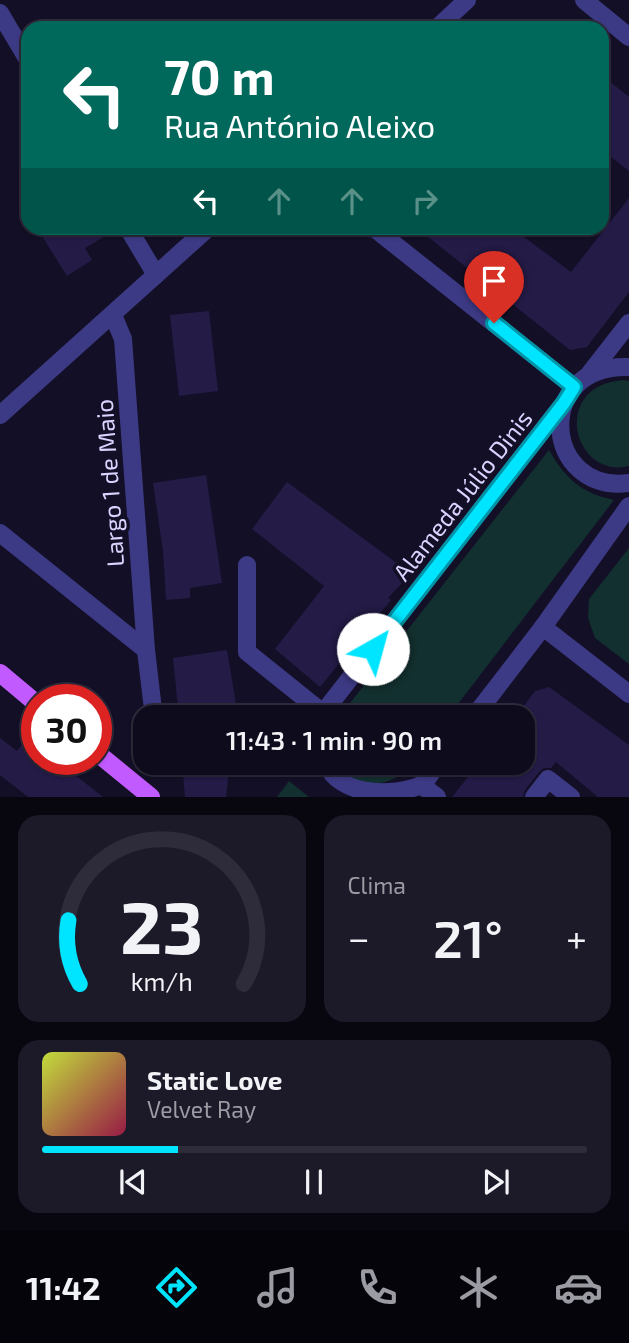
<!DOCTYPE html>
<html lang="pt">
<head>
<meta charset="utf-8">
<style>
  body { margin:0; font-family:"Exo 2",sans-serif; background:#1c1929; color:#f1f3f6; height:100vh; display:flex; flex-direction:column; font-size:26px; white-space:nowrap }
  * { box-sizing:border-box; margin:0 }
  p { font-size:23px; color:#9b9ba3 }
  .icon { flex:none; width:38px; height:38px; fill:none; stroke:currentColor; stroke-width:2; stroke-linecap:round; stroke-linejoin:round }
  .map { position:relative; height:797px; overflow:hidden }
  .panel { display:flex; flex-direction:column; gap:18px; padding:18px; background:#08060f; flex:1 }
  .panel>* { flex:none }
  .guide { position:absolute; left:21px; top:21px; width:588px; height:214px; border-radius:21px; box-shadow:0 2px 5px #0004,0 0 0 2px #2e2b3b; background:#00695c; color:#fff; overflow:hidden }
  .speed { position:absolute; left:21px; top:684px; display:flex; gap:14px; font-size:35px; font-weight:700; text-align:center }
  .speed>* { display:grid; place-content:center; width:91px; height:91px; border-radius:50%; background:#0e0b1c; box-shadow:0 2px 5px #0004,0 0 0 2px #2e2b3b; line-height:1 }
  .speed .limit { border:10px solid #d22; background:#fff; color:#111 }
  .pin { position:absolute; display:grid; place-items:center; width:60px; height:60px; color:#fff; margin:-72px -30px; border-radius:50% 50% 50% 0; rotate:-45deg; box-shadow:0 0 7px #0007 }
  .pin .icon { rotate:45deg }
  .me { position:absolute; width:77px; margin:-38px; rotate:38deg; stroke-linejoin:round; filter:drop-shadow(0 0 5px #0008) }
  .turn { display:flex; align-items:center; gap:24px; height:147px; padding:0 28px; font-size:32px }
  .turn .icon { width:91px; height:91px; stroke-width:2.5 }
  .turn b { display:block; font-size:49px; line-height:60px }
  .lanes { display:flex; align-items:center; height:66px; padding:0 28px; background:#0003; justify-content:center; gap:35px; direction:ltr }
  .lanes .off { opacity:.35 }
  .big { font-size:52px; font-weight:600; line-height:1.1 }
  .panel .tile { flex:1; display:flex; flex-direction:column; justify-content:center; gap:10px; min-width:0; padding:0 24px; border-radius:21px; background:#1c1929 }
  .panel .dial { align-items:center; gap:0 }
  .dial svg { height:182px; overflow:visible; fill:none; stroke:#2e2b3b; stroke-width:7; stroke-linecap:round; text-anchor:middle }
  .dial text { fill:#f1f3f6; stroke:none }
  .song { display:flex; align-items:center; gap:21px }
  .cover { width:84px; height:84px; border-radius:10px; background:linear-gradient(135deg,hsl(70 70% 55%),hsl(340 70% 35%)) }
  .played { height:7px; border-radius:4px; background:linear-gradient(90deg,#00e5ff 25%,#2e2b3b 25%) }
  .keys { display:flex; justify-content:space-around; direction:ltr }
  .heat { display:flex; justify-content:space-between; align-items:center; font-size:38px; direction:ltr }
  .panel .tiles { flex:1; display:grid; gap:18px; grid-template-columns:1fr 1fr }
  .tile:last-child { grid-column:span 2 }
  .trip { position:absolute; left:133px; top:705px; width:402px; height:70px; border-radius:21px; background:#0e0b1c; box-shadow:0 2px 5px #0004,0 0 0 2px #2e2b3b; font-weight:600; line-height:70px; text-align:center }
  .tabs { display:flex; height:112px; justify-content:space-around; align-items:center; background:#06040b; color:#9b9ba3 }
  .tabs .icon { width:49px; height:49px }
  .tabs .selected { color:#00e5ff }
  .tabs b { font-size:32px; color:#f1f3f6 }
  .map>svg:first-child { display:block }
</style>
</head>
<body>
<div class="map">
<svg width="629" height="797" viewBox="0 0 629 797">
  <rect width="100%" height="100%" fill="#130f26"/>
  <g fill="#12302f">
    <path d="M624,380l5,1v85c-56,14 -80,-81 -5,-86z"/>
    <path d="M549,450c16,28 32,43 65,50l-166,217h-109z"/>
    <polygon points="629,548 629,664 595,638 588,618 589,599"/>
    <path d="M340,763h73c-18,23 -59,33 -73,0z"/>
    <polygon points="289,781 309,797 277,797"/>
  </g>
  <g fill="#241b47">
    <polygon points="602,75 629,97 629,171 602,150"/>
    <polygon points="629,198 629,292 587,347 570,350 417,228 512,228 571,272"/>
    <polygon points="37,228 117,228 117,229 85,248 92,260 67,276"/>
    <polygon points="209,311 218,391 179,396 170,315"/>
    <polygon points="206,475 222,583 190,588 190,598 166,600 163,551 153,483"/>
    <polygon points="287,482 402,567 404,581 388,598 391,600 320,687 275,649 324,586 252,529"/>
    <polygon points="227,650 236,704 234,718 179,718 173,658"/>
    <polygon points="549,687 629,745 629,797 598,797 556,762 551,768 544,768 539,772 525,790 523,797 452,797 479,763 523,763 523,707 535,691"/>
    <polygon points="0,738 17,751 27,738 37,745 37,760 56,760 103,797 28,797 0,775"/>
    <polygon points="182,763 230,763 226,797 185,797"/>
  </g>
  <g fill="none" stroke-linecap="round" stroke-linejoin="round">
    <g stroke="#3d3a85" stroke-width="18">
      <polyline points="584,0 629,37"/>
      <polyline points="0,13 28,60"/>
      <polyline points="128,228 156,275"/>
      <polyline points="374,228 574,387"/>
      <polyline points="113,315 123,339 146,650 154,718"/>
      <path d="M629,367c-97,-3 -86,127 0,116"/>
      <polyline points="590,373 629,323"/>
      <polyline points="0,533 146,650"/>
      <polyline points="247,565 247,652 323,713"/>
      <polyline points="543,627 629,694"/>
      <polyline points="322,718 323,713 564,403"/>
      <polyline points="473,718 543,627 629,506"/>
      <path d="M326,763c13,34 68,34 95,22 7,-5 12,-16 17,-22"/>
      <polyline points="421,785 437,797"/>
      <polyline points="534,797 548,779 571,797"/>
    </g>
    <g stroke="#3d3a85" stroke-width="18">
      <polyline points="437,28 467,0"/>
      <polyline points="0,415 208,228"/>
    </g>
    <g stroke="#c25bff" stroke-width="18">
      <polyline points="0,673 37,704"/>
      <polyline points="96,752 151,797"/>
    </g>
  </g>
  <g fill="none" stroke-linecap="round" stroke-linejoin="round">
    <g stroke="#0095a6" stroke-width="18">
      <polyline id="route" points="373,649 564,403 574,387 494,323"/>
    </g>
    <use href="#route" stroke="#00e5ff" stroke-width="12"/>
  </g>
  <g text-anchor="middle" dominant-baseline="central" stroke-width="7" stroke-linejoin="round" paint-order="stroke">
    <g font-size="24" fill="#d9d4ff" stroke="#130f26">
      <text transform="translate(109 483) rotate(-94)">Largo 1 de Maio</text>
      <text transform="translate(462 495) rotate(-52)">Alameda Júlio Dinis</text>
    </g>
  </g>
</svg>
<div class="speed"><div class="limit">30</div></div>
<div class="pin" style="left:494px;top:323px;background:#d93025"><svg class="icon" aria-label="arrive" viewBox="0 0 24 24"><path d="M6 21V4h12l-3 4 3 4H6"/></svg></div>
<svg class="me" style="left:373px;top:649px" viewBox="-20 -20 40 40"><circle r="19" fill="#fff"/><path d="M0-13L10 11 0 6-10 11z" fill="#00e5ff"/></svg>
<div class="trip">11:43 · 1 min · 90 m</div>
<div class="guide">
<div class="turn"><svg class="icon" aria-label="left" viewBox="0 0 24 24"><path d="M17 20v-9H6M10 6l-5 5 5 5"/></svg><div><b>70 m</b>Rua António Aleixo</div></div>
<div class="lanes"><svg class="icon" aria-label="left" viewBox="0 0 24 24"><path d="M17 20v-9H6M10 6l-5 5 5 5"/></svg><svg class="icon off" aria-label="ahead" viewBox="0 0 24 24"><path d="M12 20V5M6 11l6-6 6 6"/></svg><svg class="icon off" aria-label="ahead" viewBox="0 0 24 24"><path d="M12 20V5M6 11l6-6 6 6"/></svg><svg class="icon off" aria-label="right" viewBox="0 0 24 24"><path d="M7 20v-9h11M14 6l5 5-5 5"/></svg></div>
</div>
</div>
<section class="panel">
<div class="tiles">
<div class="tile dial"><svg viewBox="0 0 100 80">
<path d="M14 69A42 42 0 1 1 86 69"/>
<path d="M14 69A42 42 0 0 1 9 41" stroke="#00e5ff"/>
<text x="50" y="56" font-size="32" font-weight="700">23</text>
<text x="50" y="72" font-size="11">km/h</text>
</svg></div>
<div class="tile"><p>Clima</p>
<div class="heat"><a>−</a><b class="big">21°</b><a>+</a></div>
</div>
<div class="tile">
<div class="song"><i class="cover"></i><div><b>Static Love</b><p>Velvet Ray</p></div></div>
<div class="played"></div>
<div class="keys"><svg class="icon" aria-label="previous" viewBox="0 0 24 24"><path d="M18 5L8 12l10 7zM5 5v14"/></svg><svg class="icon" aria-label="pause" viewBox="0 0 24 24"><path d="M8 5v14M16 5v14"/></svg><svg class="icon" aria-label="next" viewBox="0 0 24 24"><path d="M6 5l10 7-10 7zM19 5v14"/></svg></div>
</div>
</div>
</section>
<nav class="tabs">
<b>11:42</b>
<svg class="icon selected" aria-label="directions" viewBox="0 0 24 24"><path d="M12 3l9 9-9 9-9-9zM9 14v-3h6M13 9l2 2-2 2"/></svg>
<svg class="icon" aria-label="music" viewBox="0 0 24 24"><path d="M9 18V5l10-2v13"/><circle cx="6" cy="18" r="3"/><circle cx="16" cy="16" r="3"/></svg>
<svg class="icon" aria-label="phone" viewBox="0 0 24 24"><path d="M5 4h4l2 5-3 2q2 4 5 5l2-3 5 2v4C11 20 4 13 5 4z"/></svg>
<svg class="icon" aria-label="climate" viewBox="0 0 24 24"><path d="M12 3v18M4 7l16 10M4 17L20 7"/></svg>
<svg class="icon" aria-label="car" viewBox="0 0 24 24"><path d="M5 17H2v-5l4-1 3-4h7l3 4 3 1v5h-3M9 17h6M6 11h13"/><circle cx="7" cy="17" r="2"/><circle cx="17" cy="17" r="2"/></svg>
</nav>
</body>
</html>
